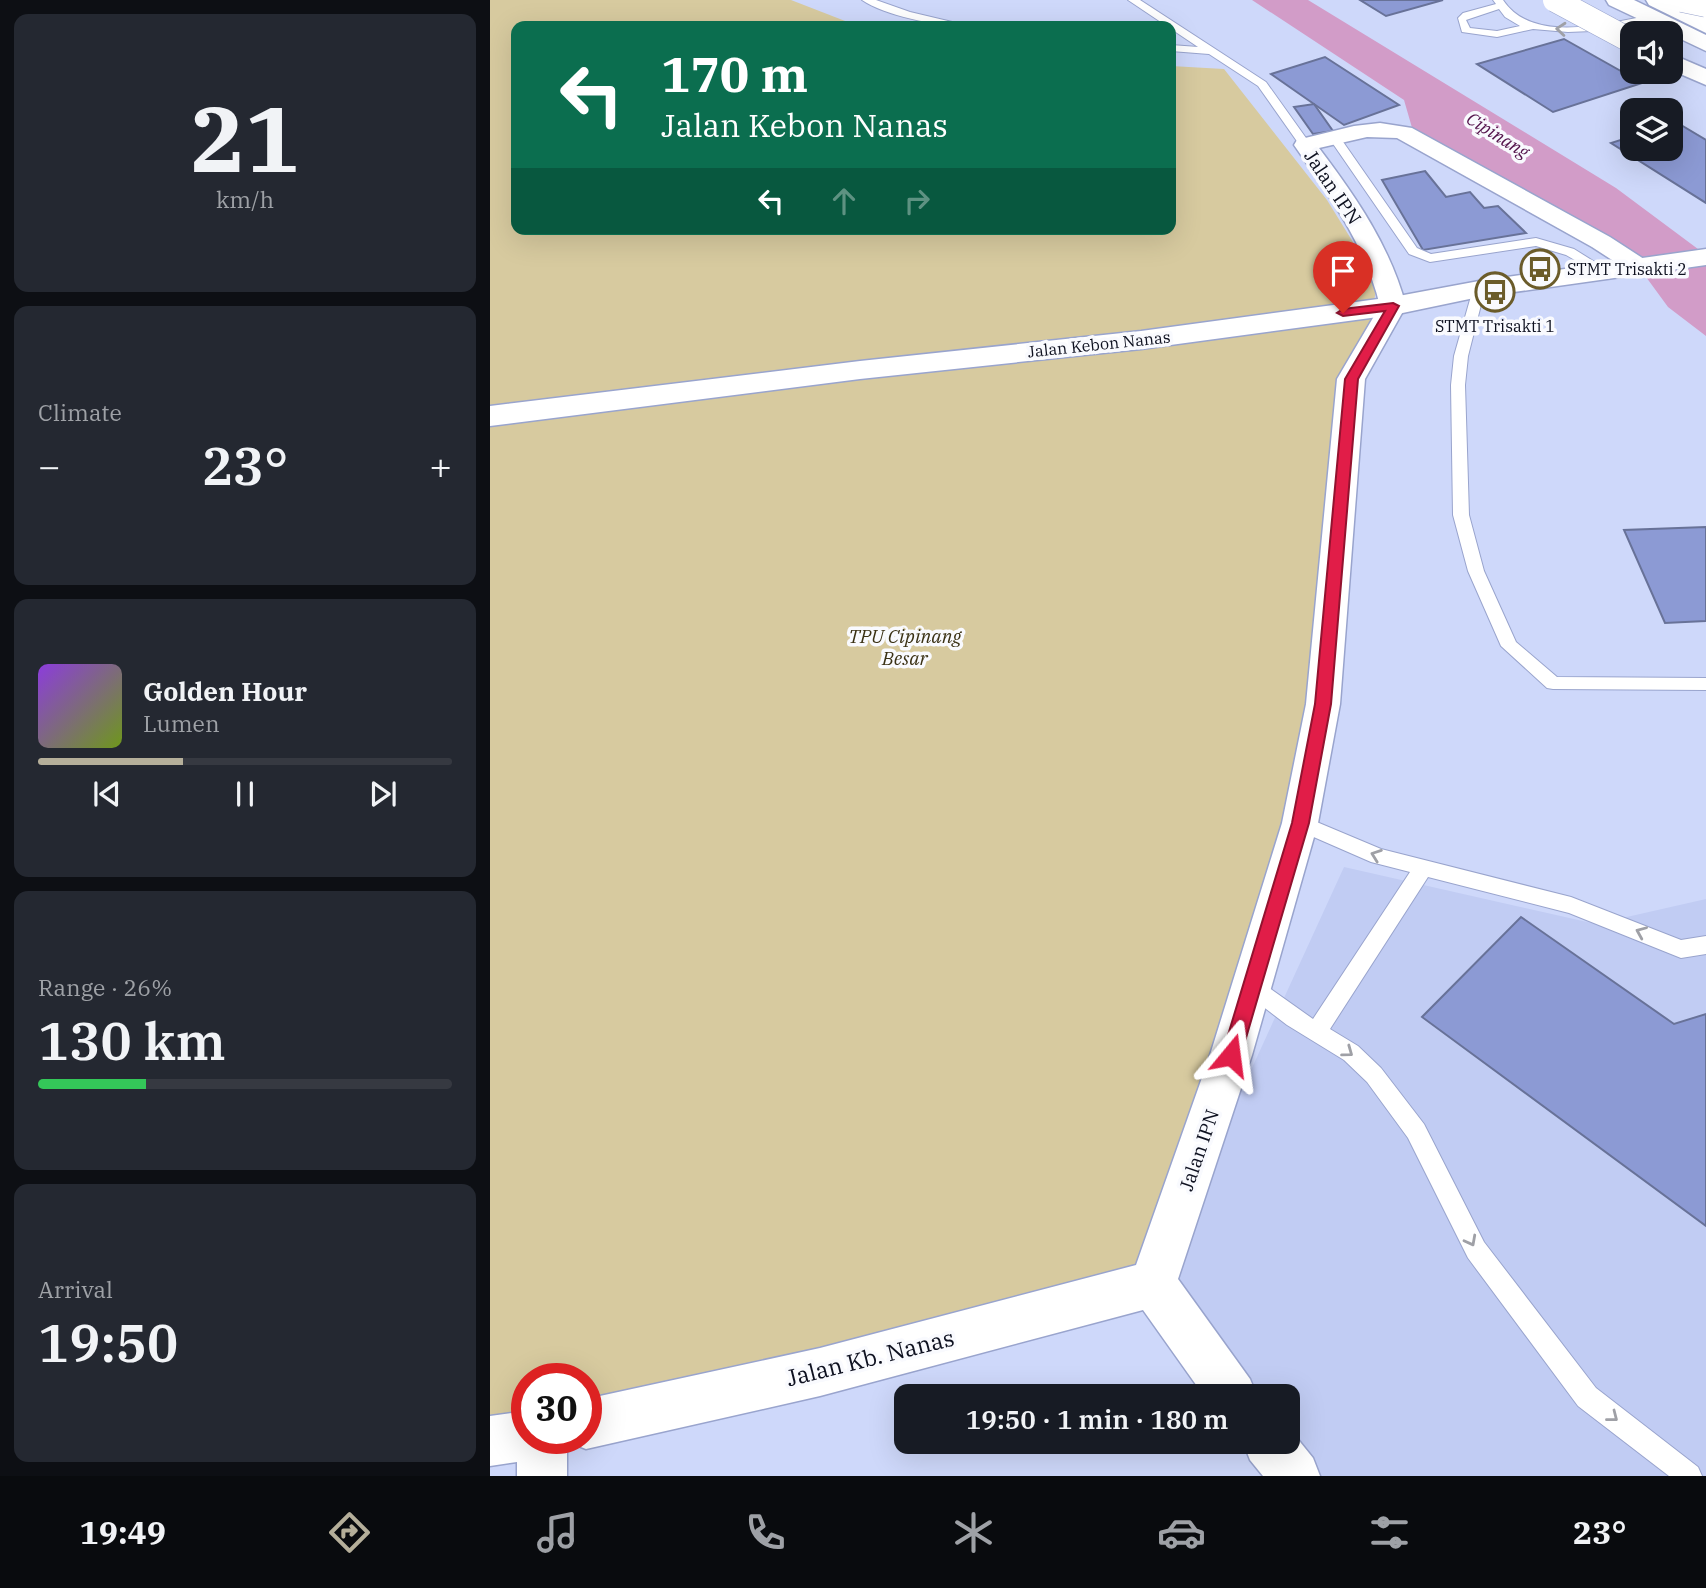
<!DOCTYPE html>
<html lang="en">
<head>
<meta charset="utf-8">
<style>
  body { margin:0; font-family:"IBM Plex Serif",serif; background:#242831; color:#f1f3f6; height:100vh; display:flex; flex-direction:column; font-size:26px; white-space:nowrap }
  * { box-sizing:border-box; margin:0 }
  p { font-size:23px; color:#9ea1a6 }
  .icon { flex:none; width:38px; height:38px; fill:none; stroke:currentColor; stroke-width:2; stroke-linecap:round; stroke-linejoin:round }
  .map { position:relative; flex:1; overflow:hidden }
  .details { display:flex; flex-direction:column; gap:14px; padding:14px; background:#0d0f14; width:490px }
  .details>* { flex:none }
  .guide { position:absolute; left:21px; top:21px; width:665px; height:214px; border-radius:14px; box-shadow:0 7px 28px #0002; background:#0b6e4f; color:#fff; overflow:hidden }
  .controls { position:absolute; left:1130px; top:21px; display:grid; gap:14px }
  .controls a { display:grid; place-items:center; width:63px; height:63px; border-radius:14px; background:#171b24; box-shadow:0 7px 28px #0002; font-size:35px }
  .speed { position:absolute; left:21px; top:1363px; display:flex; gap:14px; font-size:35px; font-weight:700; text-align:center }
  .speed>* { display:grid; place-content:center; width:91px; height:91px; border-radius:50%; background:#171b24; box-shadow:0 7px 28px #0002; line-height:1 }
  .speed .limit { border:10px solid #d22; background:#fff; color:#111 }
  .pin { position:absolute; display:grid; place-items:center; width:60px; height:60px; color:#fff; margin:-72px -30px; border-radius:50% 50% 50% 0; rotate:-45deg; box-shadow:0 0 7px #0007 }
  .pin .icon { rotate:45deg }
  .me { position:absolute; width:77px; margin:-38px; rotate:16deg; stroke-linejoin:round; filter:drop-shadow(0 0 5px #0008) }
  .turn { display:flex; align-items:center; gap:24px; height:147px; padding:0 35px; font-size:32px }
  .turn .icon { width:91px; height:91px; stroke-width:2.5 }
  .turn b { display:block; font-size:49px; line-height:60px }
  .lanes { display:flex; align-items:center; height:66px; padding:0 35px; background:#0003; justify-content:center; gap:35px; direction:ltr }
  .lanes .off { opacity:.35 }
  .big { font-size:52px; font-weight:600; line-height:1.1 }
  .details .card { flex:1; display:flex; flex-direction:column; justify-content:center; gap:10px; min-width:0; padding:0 24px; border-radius:14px; background:#242831 }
  .details .dial { align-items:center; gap:0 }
  .dial b { font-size:91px; line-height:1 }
  .song { display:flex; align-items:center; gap:21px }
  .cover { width:84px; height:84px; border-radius:10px; background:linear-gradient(135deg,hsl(270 70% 55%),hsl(80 70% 35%)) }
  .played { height:7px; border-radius:4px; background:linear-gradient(90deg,#b5af9a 35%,#363941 35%) }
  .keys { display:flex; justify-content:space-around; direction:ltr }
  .heat { display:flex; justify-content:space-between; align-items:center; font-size:38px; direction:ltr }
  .charge { height:10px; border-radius:5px; background:linear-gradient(90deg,#34c759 26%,#363941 0) }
  .trip { position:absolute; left:404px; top:1384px; width:406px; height:70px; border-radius:14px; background:#171b24; box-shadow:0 7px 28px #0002; font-weight:600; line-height:70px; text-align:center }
  .tab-bar { display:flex; height:112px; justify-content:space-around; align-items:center; background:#090b0e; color:#9ea1a6 }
  .tab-bar .icon { width:49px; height:49px }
  .tab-bar .selected { color:#b5af9a }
  .tab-bar b { font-size:32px; color:#f1f3f6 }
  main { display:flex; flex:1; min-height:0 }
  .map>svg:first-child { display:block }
</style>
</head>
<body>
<main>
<section class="details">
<div class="card dial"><b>21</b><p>km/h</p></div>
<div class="card"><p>Climate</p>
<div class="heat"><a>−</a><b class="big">23°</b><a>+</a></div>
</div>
<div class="card">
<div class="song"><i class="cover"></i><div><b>Golden Hour</b><p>Lumen</p></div></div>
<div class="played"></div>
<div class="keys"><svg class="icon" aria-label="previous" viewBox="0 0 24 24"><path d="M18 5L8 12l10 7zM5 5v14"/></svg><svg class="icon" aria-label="pause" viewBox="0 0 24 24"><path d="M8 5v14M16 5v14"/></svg><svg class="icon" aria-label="next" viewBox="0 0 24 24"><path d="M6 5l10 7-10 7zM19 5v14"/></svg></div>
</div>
<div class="card"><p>Range · 26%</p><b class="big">130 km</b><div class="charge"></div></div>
<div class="card"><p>Arrival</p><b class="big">19:50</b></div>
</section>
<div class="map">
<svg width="1216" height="1476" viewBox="0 0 1216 1476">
  <rect width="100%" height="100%" fill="#ced8fa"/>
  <polygon fill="#c1ccf3" points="854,867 1106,924 1216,899 1216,1476 805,1476 798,1442 798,1396 745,1396 663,1284"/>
  <polygon fill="#d7ca9f" points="0,0 301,0 368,26 26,26 26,229 681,229 681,66 734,69 837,200 887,281 810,823 663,1284 96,1424 96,1379 37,1379 37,1436 0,1441"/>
  <polygon fill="#d29cc8" points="762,0 818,0 1126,188 1216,255 1216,336 1178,307 1148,266 925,138 914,100"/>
  <g fill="#8c9ad4" stroke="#687298" stroke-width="2">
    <polygon points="870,0 953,0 896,16"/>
    <polygon points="1074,39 1152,83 1063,112 987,64"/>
    <polygon points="835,57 909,105 854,125 781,74"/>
    <polygon points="824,104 843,131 823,134 804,107"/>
    <polygon points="1186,122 1216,140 1216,203 1121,143 1143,136 1143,149 1181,149 1181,123"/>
    <polygon points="935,171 956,197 980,192 994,208 1008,206 1036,233 933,250 892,180"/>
    <polygon points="1216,527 1216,621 1175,623 1134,530"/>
    <polygon points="1031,917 1184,1024 1216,1014 1216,1226 932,1017"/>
  </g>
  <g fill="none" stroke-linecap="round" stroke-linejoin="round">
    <g stroke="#99a4cd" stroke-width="2">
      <g id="lane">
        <path d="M372,0h14l34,12 59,14c-28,1 -84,-10 -107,-26z"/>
        <polygon points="638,0 650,0 776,82 821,145 819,147 811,147 768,86 719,54 681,51 681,45 708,47"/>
        <path d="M1003,0h10c30,45 104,23 149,15l5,3 -65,13 -24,1 -35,-3 -36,8 -35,-5 -4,-14 5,-5 33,-9zM1009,9l6,8 15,9 -23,5 -27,-3 -4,-8z"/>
        <polygon points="841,136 849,136 927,248 941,254 1046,238 1084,249 1119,271 1117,274 1109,274 1076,255 1046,246 940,262 919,254 839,138"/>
        <polygon points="989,285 995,289 978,356 975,385 979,515 994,571 1026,642 1067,677 1216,678 1216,690 1063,689 1057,688 1011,646 978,571 963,515 961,385 964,356 983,289"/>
        <polygon points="810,815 891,849 1081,897 1191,940 1216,936 1216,954 1191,958 1079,913 938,877 840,1029 868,1046 891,1068 934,1124 994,1242 1106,1388 1208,1467 1212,1476 1179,1476 1088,1406 978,1258 918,1138 877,1082 854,1060 797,1025 754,992 751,986 754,980 761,977 768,980 823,1019 920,872 881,862 803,828 801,823 803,818"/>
      </g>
    </g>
    <g stroke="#99a4cd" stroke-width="3">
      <g id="street">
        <path d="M890,123l32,5 198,109 37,24 3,5 -3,5 -9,2 -9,-2 -37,-24 -195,-109 -30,-1 -48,11c37,49 71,98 87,158l-41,73 -25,325 -22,119 -66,232 -74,224 72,100 7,17h-53l-61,-86 -323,86 -234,53 -18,-7 -1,-4h19v-39l234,-51 316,-83 74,-210 72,-232 24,-119 31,-325 43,-73c-15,-62 -50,-109 -86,-161l3,-5 57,-14z"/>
        <polygon points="37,1411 37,1438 77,1438 77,1476 27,1476 27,1462 0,1466 0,1416"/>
        <polygon points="798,1427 823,1458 830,1476 773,1476 760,1460 753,1442 798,1442"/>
      </g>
    </g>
    <g stroke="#99a4cd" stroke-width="3">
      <g id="secondary">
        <polygon points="1116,0 1144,0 1216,35 1216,51 1119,5"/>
        <polygon points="1216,249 1216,265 989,297 903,315 651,349 370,379 0,426 0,406 370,361 651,331 903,297 989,281"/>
      </g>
    </g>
    <g stroke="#99a4cd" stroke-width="3">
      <g id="highway">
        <polygon points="1156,0 1183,0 1216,17 1216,33 1159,5"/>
        <polygon points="1181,54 1216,69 1216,85 1181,70"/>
      </g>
    </g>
    <use href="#lane" fill="#fff" fill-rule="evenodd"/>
    <use href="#street" fill="#fff" fill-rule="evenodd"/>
    <use href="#secondary" fill="#fff" fill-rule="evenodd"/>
    <use href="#highway" fill="#fff" fill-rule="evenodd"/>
    <g stroke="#99a4cd" stroke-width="25" stroke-linecap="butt">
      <g id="highway-bridge">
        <polyline points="1065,0 1143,42"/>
        <polyline points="1192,0 1216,5"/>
      </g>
    </g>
    <use href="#highway-bridge" stroke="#fff" stroke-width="24"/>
  </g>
  <defs><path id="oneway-chevron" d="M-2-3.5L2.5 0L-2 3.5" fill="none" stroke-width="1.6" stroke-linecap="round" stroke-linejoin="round" transform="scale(1.75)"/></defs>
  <g stroke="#9fa0a6">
    <use href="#oneway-chevron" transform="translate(1071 29) rotate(-175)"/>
    <use href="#oneway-chevron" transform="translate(886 855) rotate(-160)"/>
    <use href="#oneway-chevron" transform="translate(1151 932) rotate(-157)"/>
    <use href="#oneway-chevron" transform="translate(858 1052) rotate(36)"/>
    <use href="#oneway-chevron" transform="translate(981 1241) rotate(62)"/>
    <use href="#oneway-chevron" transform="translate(1123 1417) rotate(38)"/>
  </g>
  <polygon fill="#e11d48" stroke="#92132f" stroke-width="2" points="903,303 909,306 868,379 841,704 819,823 751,1055 748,1061 741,1064 734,1061 732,1055 802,823 825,704 855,379 895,311 853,316 847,313 853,309"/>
  <defs>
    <g id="bus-ring" transform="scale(2.0125)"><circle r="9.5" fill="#f9fafe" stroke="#6b5c2a" stroke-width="1.5"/><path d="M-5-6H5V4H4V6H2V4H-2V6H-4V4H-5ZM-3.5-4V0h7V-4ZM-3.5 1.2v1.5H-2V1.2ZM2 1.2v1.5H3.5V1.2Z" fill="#6b5c2a"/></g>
  </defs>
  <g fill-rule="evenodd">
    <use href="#bus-ring" x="1050" y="269"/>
    <use href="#bus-ring" x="1005" y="292"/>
  </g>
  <g text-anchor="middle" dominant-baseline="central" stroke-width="7" stroke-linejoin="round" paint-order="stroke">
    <g font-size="16" fill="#0e1120" stroke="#f9fafe" text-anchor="start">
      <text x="1077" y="269">STMT Trisakti 2</text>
      <text x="1005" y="326" text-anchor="middle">STMT Trisakti 1</text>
    </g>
    <g font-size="16" fill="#0e1120" stroke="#f9fafe">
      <text transform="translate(609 344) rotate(-6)">Jalan Kebon Nanas</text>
    </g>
    <g font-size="18" font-style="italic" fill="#53134b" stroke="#f9fafe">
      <text transform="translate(1008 135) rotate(32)">Cipinang</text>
    </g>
    <g font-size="19" fill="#0e1120" stroke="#f9fafe">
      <text transform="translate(843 187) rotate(56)">Jalan IPN</text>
      <text transform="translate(709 1150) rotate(-71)">Jalan IPN</text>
    </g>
    <g font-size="19" font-style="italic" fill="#3a3114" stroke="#f9fafe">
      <text x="415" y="636">TPU Cipinang<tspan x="415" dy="22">Besar</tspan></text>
    </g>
    <g font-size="23" fill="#0e1120" stroke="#f9fafe">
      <text transform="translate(380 1357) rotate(-14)">Jalan Kb. Nanas</text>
    </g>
  </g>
</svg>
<div class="controls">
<a><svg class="icon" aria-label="sound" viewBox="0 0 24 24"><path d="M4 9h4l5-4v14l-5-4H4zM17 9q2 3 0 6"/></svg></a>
<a><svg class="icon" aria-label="layers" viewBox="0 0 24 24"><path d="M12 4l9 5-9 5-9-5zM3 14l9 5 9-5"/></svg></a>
</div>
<div class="speed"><div class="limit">30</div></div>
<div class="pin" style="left:853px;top:313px;background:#d93025"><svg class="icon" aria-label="arrive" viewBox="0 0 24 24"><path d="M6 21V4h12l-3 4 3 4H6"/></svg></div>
<svg class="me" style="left:741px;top:1055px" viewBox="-20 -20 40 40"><path d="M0-17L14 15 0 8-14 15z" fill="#e11d48" stroke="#fff" stroke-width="4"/></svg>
<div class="trip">19:50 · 1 min · 180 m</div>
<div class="guide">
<div class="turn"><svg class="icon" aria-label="left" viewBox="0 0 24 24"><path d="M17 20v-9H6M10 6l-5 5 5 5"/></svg><div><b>170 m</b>Jalan Kebon Nanas</div></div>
<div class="lanes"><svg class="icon" aria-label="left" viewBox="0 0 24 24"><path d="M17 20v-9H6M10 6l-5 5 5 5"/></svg><svg class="icon off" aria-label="ahead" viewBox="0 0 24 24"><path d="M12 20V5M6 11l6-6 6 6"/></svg><svg class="icon off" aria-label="right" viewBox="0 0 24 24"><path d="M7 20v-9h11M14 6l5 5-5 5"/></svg></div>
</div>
</div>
</main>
<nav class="tab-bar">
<b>19:49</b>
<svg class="icon selected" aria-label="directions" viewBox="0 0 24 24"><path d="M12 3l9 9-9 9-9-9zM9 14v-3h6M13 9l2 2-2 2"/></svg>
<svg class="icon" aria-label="music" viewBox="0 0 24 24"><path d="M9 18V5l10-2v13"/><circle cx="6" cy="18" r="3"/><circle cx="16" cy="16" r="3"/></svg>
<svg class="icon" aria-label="phone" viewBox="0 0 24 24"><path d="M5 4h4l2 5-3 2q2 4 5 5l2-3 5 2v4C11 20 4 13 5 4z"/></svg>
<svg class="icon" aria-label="climate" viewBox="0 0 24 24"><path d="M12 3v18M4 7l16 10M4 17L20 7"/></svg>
<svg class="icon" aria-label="car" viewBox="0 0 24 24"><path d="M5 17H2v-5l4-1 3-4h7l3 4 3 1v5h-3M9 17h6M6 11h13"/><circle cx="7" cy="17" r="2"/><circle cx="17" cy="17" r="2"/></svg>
<svg class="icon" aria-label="filters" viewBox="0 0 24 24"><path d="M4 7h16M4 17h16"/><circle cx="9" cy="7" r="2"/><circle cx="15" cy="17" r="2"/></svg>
<b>23°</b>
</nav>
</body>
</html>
